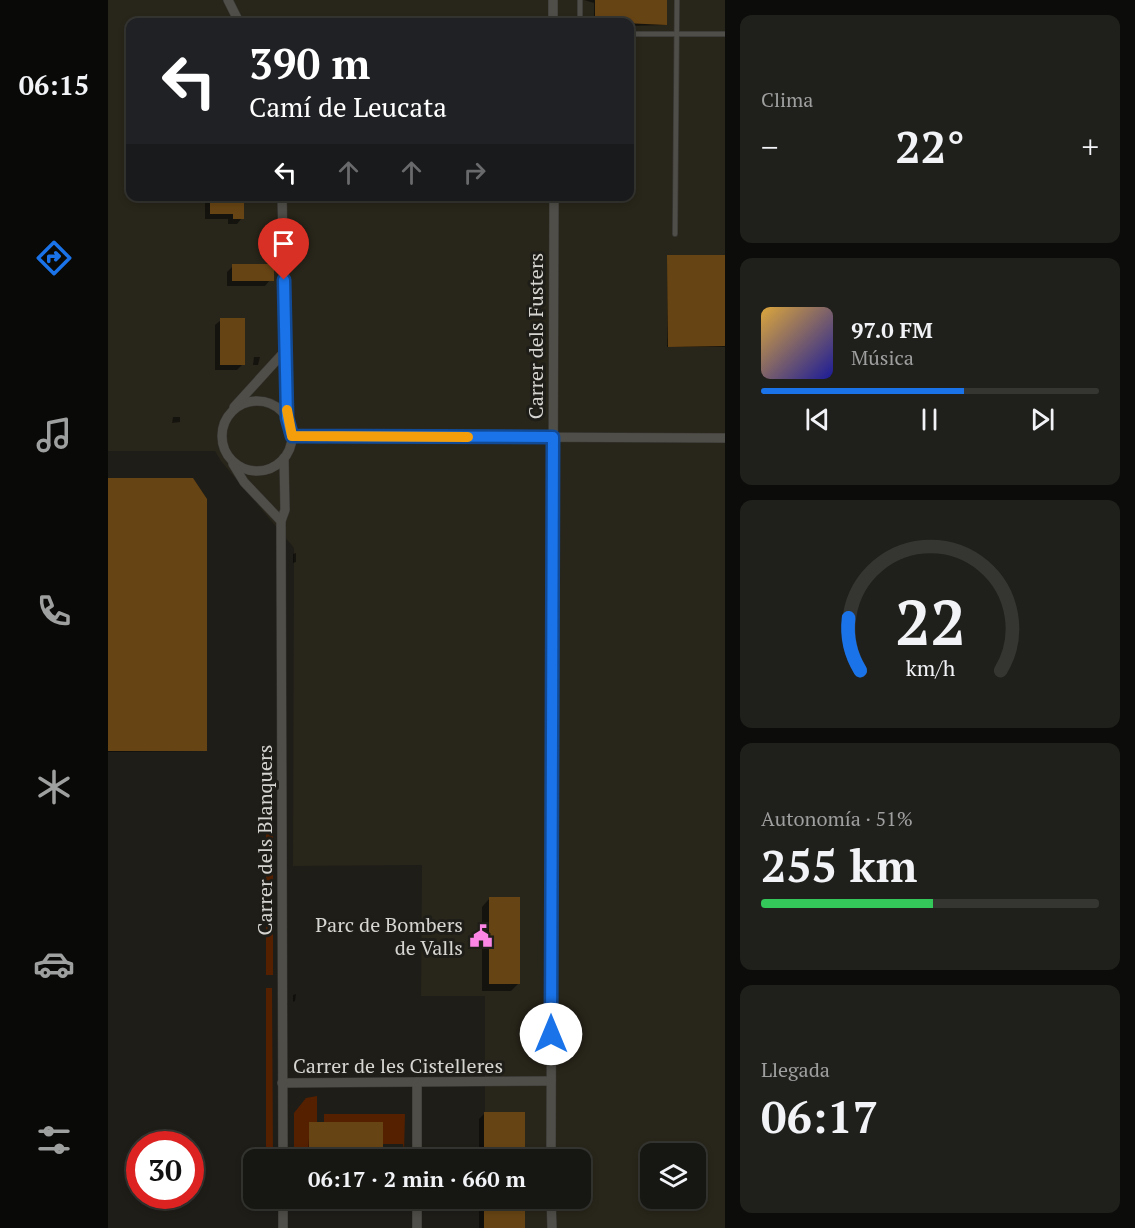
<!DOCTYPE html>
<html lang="es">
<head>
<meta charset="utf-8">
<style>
  body { margin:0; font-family:"PT Serif",serif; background:#1f1f1b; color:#f1f3f6; height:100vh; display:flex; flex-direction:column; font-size:22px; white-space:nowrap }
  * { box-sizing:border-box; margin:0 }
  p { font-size:20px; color:#9e9f9f }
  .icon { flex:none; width:33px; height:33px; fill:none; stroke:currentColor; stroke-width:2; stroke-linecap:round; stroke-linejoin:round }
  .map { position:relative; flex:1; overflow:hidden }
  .panel { display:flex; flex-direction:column; gap:15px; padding:15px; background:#0c0c0a; width:410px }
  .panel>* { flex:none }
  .top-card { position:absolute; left:18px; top:18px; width:508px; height:183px; border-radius:12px; box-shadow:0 3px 9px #0003,0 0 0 2px #353532; background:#202124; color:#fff; overflow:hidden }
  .tools { position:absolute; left:532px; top:1143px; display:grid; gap:12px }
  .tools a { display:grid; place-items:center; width:66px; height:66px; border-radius:12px; background:#161612; box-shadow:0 3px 9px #0003,0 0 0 2px #353532; font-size:30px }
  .speed { position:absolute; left:18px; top:1131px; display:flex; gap:12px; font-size:30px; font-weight:700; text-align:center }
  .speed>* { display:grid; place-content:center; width:78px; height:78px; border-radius:50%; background:#161612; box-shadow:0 3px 9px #0003,0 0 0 2px #353532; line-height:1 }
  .speed .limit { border:9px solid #d22; background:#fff; color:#111 }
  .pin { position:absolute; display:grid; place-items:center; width:51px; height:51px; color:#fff; margin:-62px -26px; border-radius:50% 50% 50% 0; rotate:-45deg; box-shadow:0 0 6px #0007 }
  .pin .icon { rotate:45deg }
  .me { position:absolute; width:66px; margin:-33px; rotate:0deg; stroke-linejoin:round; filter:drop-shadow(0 0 4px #0008) }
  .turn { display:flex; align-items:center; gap:21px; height:126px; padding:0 24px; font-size:27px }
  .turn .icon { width:78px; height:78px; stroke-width:2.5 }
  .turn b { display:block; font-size:42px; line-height:51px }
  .lanes { display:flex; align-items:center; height:57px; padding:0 24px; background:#0003; justify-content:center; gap:30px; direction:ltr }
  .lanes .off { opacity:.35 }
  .big { font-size:45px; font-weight:700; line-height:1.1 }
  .panel .tile { flex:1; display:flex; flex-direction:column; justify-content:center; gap:9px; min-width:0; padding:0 21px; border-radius:12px; background:#1f1f1b }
  .panel .dial { align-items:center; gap:0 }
  .dial svg { height:156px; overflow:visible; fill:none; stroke:#353532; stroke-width:7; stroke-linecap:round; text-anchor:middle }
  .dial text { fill:#f1f3f6; stroke:none }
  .song { display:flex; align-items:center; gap:18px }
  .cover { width:72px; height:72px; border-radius:9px; background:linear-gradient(135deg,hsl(40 70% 55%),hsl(240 70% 35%)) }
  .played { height:6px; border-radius:3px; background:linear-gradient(90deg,#1a73e8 60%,#353532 60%) }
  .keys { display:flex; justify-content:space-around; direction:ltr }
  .heat { display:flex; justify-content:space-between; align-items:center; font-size:33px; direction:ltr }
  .charge { height:9px; border-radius:4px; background:linear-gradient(90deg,#34c759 51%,#353532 0) }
  .trip { position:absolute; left:135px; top:1149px; width:348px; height:60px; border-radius:12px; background:#161612; box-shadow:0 3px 9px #0003,0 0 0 2px #353532; font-weight:700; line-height:60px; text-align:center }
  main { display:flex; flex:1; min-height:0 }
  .tab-bar { display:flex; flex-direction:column; width:108px; justify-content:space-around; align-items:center; background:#090907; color:#9e9f9f }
  .tab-bar .icon { width:42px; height:42px }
  .tab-bar .on { color:#1a73e8 }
  .tab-bar b { font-size:27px; color:#f1f3f6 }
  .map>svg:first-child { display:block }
</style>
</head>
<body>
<main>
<nav class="tab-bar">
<b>06:15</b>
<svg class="icon on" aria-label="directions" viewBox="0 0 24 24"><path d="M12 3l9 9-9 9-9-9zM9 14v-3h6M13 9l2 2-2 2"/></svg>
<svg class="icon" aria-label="music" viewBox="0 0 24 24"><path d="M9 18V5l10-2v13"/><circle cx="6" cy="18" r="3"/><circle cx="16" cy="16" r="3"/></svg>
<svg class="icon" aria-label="phone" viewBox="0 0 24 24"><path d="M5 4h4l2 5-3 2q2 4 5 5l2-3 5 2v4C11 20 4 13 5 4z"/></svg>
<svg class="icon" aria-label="climate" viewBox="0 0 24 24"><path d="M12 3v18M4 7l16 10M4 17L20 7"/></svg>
<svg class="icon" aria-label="car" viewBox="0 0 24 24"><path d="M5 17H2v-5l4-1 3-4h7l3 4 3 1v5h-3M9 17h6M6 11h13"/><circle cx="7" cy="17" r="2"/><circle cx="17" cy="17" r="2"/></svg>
<svg class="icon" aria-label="filters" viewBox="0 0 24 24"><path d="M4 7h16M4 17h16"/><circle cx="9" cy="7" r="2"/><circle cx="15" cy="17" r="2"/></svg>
</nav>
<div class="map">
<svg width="618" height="1228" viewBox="0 0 618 1228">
  <rect width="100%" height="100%" fill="#1e1d18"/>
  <path fill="#28251a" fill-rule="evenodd" d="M0,0h617v1228h-240v-29l95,-1v-38l-95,-1v-163h-64l1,-131 -129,1 1,-318 -73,-87 -6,-10h-107zM22,22h500v174h-500zM543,1154h45v44h-45z"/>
  <g fill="#552000">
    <polygon points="158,827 163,827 165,831 165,975 158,975"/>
    <polygon points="158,988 164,988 165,1160 158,1159"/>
    <polygon points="209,1096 209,1122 201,1122 201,1151 186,1151 186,1113 198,1098"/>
    <polygon points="216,1114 297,1114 296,1152 295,1144 275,1144 216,1122"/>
  </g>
  <g fill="#0007">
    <polygon points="476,0 557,0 557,25 522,26 522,22 493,22 493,20 486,20 486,3"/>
    <polygon points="97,196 134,196 134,218 129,224 120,224 120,219 97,219"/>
    <polygon points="560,256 618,256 618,347 559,347"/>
    <polygon points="125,266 162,280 157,286 119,286 119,272"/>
    <polygon points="113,320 135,364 129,370 107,370 107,325"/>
    <polygon points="146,357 152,357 150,365 145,365"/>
    <polygon points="65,417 72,417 72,422 64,423"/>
    <polygon points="0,480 97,750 96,751 0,752"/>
    <polygon points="188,553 188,562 185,563 185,554"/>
    <polygon points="381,899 411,983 403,991 374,991 374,907"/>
    <polygon points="188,994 187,1001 185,1002 185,995"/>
    <polygon points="377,1113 415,1160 371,1160 371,1119"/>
    <polygon points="202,1124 273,1151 200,1152"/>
    <rect x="371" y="1198" width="44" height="30"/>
  </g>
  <g fill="#674414">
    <polygon points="487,0 559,0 559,25 494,22 494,19 487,19"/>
    <polygon points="102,196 136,196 136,219 125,219 125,214 102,214"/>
    <polygon points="559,255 618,255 618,346 560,347"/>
    <rect x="124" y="264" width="42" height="17"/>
    <rect x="112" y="318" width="25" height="47"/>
    <polygon points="0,478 85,478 99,499 99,751 0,751"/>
    <rect x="381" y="897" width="31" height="87"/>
    <rect x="376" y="1112" width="41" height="48"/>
    <rect x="201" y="1122" width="74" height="29"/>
    <rect x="376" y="1198" width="41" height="30"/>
  </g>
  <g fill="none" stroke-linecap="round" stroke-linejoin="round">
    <g stroke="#393835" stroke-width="6">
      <g id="service">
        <polyline points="472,0 472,22"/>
        <polyline points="522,34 618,34"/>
        <polyline points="567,234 569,0"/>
      </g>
    </g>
    <g stroke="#393835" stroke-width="10">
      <g id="minor">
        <polyline points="120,0 131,22"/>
        <polyline points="445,0 445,22"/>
        <polyline points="174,196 179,418"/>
        <circle cx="149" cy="436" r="35"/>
        <polyline points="126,407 177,351"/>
        <polyline points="184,436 618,438"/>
        <polyline points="125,464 136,482 173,521"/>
        <polyline points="174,1083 443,1081"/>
        <polyline points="175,1160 173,521 177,510 176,458"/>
        <polyline points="309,1160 309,1082"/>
        <polyline points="443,1160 446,196"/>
        <polyline points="175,1198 175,1228"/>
        <polyline points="443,1198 444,1228"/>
        <polyline points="309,1228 309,1198"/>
      </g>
    </g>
    <use href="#service" stroke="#504e48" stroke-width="4.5"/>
    <use href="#minor" stroke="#504e48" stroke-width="9"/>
  </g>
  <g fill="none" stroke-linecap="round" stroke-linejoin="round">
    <g stroke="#114b97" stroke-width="15">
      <polyline id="route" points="176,280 179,418 184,436 445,437 443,1034"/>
    </g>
    <use href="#route" stroke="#1a73e8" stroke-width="10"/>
    <polyline stroke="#f59e0b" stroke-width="10" points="179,410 184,436 360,437"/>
  </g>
  <defs>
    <g id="civic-bare" transform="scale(1.8)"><path d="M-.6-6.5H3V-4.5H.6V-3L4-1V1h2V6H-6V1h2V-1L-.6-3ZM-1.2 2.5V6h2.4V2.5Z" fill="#fb86e5" stroke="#1e1d18" stroke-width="2.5" paint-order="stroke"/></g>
  </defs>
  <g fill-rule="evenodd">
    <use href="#civic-bare" x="373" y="936"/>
  </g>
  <g text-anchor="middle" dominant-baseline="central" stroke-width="6" stroke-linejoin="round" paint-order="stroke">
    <g font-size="20" fill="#d6d5d1" stroke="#1e1d18">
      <text transform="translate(427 336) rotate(-90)">Carrer dels Fusters</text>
      <text transform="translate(156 840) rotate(-90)">Carrer dels Blanquers</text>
      <text x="290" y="1065">Carrer de les Cistelleres</text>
    </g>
    <g font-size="20" fill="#d6d5d1" stroke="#1e1d18" text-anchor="end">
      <text x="355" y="924">Parc de Bombers<tspan x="355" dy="23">de Valls</tspan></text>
    </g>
  </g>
</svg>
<div class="tools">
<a><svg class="icon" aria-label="layers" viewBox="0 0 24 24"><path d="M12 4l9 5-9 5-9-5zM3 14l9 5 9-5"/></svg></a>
</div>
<div class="speed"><div class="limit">30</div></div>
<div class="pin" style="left:176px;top:280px;background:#d93025"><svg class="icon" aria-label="arrive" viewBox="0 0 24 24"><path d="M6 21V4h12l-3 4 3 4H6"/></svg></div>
<svg class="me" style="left:443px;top:1034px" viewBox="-20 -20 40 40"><circle r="19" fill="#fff"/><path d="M0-13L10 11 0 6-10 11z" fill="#1a73e8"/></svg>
<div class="trip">06:17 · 2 min · 660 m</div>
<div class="top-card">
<div class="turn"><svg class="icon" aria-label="left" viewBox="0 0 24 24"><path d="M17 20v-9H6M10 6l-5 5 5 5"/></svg><div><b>390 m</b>Camí de Leucata</div></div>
<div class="lanes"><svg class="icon" aria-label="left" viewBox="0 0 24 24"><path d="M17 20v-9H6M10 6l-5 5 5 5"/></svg><svg class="icon off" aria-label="ahead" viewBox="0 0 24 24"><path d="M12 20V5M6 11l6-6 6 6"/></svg><svg class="icon off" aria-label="ahead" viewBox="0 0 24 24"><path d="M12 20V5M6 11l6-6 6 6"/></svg><svg class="icon off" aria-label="right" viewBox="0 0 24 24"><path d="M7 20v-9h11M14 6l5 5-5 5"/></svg></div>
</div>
</div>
<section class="panel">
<div class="tile"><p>Clima</p>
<div class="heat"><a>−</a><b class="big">22°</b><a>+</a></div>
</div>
<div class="tile">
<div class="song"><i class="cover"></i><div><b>97.0 FM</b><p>Música</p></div></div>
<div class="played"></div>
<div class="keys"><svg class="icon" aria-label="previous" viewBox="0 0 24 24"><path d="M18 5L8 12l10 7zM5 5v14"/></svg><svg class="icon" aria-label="pause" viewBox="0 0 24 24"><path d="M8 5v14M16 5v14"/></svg><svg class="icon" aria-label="next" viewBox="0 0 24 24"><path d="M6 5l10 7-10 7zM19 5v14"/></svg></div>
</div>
<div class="tile dial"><svg viewBox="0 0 100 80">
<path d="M14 69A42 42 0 1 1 86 69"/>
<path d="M14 69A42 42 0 0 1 8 42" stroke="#1a73e8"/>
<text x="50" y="56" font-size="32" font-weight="700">22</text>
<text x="50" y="72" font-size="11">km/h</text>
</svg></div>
<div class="tile"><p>Autonomía · 51%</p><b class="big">255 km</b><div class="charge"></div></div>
<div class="tile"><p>Llegada</p><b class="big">06:17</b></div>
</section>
</main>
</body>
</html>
